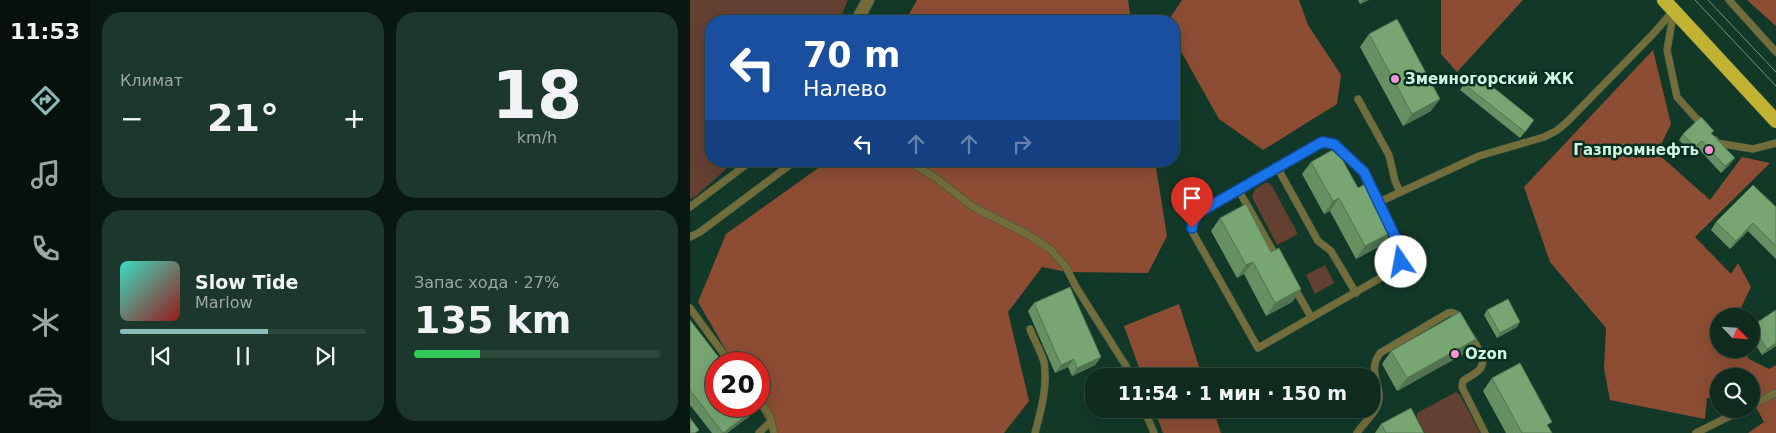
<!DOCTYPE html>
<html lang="ru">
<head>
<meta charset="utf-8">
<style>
  body { margin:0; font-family:"DejaVu Sans",sans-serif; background:#1c372b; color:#f1f3f6; height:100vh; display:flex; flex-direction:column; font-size:19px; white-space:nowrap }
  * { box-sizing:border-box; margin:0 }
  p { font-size:16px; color:#9ba7a4 }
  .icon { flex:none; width:28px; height:28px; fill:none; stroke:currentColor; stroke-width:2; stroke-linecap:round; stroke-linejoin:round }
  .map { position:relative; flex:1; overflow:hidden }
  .side { display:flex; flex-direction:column; gap:12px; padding:12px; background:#081810; width:600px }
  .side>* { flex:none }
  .top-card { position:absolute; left:15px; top:15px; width:475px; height:152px; border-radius:20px; box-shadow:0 5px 20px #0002,0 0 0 1px #2e473c; background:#1a4fa0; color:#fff; overflow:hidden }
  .needle { width:32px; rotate:115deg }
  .fabs { position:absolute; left:1020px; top:308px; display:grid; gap:10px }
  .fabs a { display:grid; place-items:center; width:50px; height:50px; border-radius:50%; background:#0e2b1e; box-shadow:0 5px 20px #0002,0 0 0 1px #2e473c; font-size:25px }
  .speed { position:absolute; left:15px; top:352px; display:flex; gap:10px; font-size:25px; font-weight:700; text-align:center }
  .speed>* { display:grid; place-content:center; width:65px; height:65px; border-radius:50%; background:#0e2b1e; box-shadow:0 5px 20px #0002,0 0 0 1px #2e473c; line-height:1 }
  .speed .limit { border:8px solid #d22; background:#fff; color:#111 }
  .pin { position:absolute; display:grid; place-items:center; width:42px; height:42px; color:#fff; margin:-51px -21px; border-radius:50% 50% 50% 0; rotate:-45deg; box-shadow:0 0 5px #0007 }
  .pin .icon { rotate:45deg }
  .me { position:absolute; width:55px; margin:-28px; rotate:348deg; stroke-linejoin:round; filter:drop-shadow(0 0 4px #0008) }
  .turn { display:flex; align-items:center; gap:18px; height:105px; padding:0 15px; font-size:22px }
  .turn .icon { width:65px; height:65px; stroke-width:2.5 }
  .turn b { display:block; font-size:35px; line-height:42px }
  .lanes { display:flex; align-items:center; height:48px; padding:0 15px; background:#0003; justify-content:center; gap:25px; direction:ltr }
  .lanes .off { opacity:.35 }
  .big { font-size:38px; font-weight:600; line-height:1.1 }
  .side .widget { flex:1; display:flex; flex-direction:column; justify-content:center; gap:8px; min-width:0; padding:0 18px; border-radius:20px; background:#1c372b }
  .side .dial { align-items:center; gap:0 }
  .dial b { font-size:65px; line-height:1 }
  .song { display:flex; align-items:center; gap:15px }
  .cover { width:60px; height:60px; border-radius:8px; background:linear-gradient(135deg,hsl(170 70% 55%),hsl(0 70% 35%)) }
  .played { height:5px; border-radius:2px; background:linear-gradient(90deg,#8bbbb9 60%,#2e473c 60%) }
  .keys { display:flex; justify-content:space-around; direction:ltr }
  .heat { display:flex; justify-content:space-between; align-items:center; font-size:28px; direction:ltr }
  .charge { height:8px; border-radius:4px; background:linear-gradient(90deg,#34c759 27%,#2e473c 0) }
  .side .tiles { flex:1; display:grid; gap:12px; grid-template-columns:repeat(2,1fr) }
  .trip { position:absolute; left:395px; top:368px; width:295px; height:50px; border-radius:20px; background:#0e2b1e; box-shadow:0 5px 20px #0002,0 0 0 1px #2e473c; font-weight:600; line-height:50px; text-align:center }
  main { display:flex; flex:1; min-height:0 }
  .menu { display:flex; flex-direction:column; width:90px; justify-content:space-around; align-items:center; background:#06110c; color:#9ba7a4 }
  .menu .icon { width:35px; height:35px }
  .menu .selected { color:#8bbbb9 }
  .menu b { font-size:22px; color:#f1f3f6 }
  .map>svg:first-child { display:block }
</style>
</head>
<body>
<main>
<nav class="menu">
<b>11:53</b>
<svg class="icon selected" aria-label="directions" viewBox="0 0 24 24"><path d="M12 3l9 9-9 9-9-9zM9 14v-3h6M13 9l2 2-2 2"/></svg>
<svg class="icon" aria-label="music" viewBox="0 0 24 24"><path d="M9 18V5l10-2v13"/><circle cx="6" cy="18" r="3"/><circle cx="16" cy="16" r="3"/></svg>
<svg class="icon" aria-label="phone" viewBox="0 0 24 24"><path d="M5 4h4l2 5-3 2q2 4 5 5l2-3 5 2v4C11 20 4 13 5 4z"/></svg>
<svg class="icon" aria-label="climate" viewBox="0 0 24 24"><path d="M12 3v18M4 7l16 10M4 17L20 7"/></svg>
<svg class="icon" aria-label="car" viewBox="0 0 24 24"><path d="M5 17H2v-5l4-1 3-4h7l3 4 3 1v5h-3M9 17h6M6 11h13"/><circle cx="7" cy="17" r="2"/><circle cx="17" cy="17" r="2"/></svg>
</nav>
<section class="side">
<div class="tiles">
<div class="widget"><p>Климат</p>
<div class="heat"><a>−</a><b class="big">21°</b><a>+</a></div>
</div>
<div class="widget dial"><b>18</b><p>km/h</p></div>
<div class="widget">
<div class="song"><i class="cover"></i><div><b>Slow Tide</b><p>Marlow</p></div></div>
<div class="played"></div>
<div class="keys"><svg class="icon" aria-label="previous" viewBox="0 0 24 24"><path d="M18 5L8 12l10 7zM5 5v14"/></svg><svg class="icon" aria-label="pause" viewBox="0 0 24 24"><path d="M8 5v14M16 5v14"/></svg><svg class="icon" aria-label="next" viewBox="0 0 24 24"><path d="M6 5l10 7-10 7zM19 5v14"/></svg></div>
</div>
<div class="widget"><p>Запас хода · 27%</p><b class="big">135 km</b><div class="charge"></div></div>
</div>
</section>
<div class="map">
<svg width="1086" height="433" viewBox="0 0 1086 433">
  <rect width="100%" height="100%" fill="#123928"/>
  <g fill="#644031">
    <polygon points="0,0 158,0 149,21 21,21 21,161 45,161 5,197 0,199"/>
    <polygon points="575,183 579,183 582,186 608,234 587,245 562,197 565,189"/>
    <polygon points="635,265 644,283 625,294 616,275"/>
    <polygon points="766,392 770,395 790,433 735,433 727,419 727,413"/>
  </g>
  <g fill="#8c4d34">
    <polygon points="227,0 438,0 441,21 215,21"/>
    <polygon points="492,0 609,0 618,25 651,75 647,104 573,150 529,119 484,39 484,21 478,21"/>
    <polygon points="751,0 833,0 767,72 751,54"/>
    <polygon points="1057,0 1086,0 1086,26"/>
    <polygon points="963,50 981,124 967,153 1020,200 1052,157 1080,163 1005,237 1041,274 1048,263 1061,287 1047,316 1029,316 1029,349 1053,349 1059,359 1079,369 1086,365 1086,433 1058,433 1074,422 1061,398 1061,376 1029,376 1029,398 1017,398 1015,419 920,400 914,368 916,328 860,262 834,187"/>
    <polygon points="138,161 465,161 477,236 458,273 377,272 352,267 318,312 339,401 314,433 82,433 83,431 68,406 69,364 44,364 8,302 36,234"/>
    <polygon points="489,304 512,376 452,376 434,326"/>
    <polygon points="464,409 523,409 531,433 473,433"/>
  </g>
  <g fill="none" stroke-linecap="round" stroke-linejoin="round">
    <g stroke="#305746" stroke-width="8">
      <g id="service">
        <polyline points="1039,0 1086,52"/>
        <polyline points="984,11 977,50 987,97 1013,126"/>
        <polyline points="668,99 699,155 705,181 710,192"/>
        <polyline points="1025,140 1027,143 1063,149 1086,143"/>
        <polygon points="636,141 647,146 674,172 712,251 711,262 706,269 568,348 503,233 503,222 508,213 632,142"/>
        <polyline points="219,161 246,178 283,207 337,234 360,249 376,267 386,287 436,366 440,376"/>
        <polyline points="587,167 628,241 641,251 666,293"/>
        <polyline points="548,189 587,258"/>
        <polyline points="689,202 789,156 854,137 866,131 877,122 963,34 984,10"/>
        <polyline points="0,207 61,161"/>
        <polyline points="0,237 10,232 105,161"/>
        <polyline points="604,287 621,317"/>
        <polyline points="0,308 41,364"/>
        <path d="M340,329c4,11 11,22 14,33 4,24 -3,48 -9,71"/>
        <path d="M780,335c5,9 18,24 10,34 -4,5 -12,8 -17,12l-1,6 23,46"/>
        <polyline points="69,401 80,416 84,433"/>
        <polyline points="1061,405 1086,393"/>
        <polyline points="454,409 464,433"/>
        <polyline points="69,433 81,421"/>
        <path d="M667,433c7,-11 20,-20 22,-33 2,-18 -12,-28 1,-47l68,-40c8,-2 10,3 14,9"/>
        <polyline points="1006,433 1054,409"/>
      </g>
    </g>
    <g stroke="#305746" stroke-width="14">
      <polyline id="minor" points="169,17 178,0"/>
    </g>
    <g stroke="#305746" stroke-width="15">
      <polyline id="trunk" points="974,0 1086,121"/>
    </g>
    <use href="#service" stroke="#736d3c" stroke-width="7"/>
    <use href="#minor" stroke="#736d3c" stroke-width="12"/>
    <use href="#trunk" stroke="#c1b233" stroke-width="14"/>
    <g stroke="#719785" stroke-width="1">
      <polyline points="1005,0 1086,86"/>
      <polyline points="1018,0 1086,72"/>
    </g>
  </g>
  <g fill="#668f62">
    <polygon points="668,0 679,0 670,4"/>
    <polygon points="679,34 741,111 713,126 670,47"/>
    <polygon points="774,84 840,126 830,138 770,90"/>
    <polygon points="993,134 1022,134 1040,164 1031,173 1007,147 1001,153 989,140"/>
    <polygon points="621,162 668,188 702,232 692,245 666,259 640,211 634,214 612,174"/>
    <polygon points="1086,207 1086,259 1058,231 1040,249 1021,230 1026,222"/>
    <polygon points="530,218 581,252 611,289 602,302 576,316 554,274 547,278 521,231"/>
    <polygon points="344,303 411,357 405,365 382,376 378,367 365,373 338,311"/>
    <polygon points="797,310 830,322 827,327 807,338 794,315"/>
    <polygon points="1086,310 1086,346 1072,355 1061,338 1061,326"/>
    <polygon points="0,320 61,415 37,433 22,433 0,405"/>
    <polygon points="701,351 777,352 707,391 692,364"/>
    <polygon points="802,378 859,427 862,433 816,433 793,391"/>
    <polygon points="691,424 734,433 685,433"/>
  </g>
  <g fill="#537450">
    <polygon points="673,0 679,0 670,4"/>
    <polygon points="750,99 741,111 713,126 722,114"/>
    <polygon points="1012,141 1007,147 1001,153 1005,147"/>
    <polygon points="1045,158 1040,164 1031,173 1035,166"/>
    <polygon points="649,198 640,211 634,214 643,201"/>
    <polygon points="1063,223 1058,231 1040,249 1046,241"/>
    <polygon points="702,232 692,245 666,259 675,246"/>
    <polygon points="563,262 554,274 547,278 556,265"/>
    <polygon points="611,289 602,302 576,316 585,303"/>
    <polygon points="830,322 827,327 807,338 810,333"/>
    <polygon points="786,339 777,352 707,391 717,378"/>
    <polygon points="1086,343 1086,346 1072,355 1077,349"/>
    <polygon points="411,357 405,365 382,376 387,368"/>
    <polygon points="384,359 378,367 365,373 371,365"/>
    <polygon points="67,407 61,415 37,433 33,433"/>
  </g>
  <g fill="#77a672" stroke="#537450">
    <polygon points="707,19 750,99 722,114 679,34"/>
    <polygon points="784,72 844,120 835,132 774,84"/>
    <polygon points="1011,117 1024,131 1021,133 1045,158 1035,166 1012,141 1005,147 993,134"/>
    <polygon points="646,148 668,188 675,184 702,232 675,246 649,198 643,201 621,162"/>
    <polygon points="1063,185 1086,207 1086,246 1063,223 1046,241 1026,222"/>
    <polygon points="556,204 581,252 589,248 611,289 585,303 563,262 556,265 530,218"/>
    <polygon points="380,287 411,357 387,368 384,359 371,365 344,303"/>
    <polygon points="818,299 830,322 810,333 797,310"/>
    <polygon points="1086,310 1086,343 1077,349 1062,326"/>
    <polygon points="770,312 786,339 717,378 701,351"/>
    <polygon points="0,320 34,364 26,364 26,406 66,406 67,407 33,433 0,390"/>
    <polygon points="830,363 862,422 857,425 862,433 832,433 802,378"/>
    <polygon points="721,408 734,433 696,433 691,424"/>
    <polygon points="0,418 9,430 5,433 0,433"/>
  </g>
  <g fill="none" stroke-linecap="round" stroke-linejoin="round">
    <g stroke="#114b97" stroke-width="12">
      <polyline id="route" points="502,228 503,222 508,213 632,142 644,144 674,172 712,251 711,262"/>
    </g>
    <use href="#route" stroke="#1a73e8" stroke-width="9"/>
  </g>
  <g fill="#f590d1" stroke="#062f1f" stroke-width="2">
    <circle cx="705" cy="79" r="5"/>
    <circle cx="1019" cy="150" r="5"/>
    <circle cx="765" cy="354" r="5"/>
  </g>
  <g text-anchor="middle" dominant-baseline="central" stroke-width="5" stroke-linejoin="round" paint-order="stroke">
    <g font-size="15" font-weight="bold" fill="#d0f4e1" stroke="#062f1f" text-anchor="start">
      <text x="715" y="79">Змеиногорский ЖК</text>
      <text x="1009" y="150" text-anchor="end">Газпромнефть</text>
      <text x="775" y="354">Ozon</text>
    </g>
  </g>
</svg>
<div class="fabs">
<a><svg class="needle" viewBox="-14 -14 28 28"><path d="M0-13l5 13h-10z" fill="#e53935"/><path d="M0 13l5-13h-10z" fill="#9ba7a4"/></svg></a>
<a><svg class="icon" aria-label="search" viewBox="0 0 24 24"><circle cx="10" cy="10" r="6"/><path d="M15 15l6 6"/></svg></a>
</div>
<div class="speed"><div class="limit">20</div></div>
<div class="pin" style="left:502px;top:228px;background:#d93025"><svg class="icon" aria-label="arrive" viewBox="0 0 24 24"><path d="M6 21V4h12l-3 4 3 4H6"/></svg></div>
<svg class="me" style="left:711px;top:262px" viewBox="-20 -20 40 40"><circle r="19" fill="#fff"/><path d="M0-13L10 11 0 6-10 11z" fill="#1a73e8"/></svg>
<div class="trip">11:54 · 1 мин · 150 m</div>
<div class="top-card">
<div class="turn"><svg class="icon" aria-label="left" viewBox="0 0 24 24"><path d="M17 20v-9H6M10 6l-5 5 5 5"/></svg><div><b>70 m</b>Налево</div></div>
<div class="lanes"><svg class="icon" aria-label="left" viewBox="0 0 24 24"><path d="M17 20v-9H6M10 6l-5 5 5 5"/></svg><svg class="icon off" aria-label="ahead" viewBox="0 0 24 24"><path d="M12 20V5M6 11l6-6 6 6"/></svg><svg class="icon off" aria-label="ahead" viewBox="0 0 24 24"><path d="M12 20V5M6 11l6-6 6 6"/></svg><svg class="icon off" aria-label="right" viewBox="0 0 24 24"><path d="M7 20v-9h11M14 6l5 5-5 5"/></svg></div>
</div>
</div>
</main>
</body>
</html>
